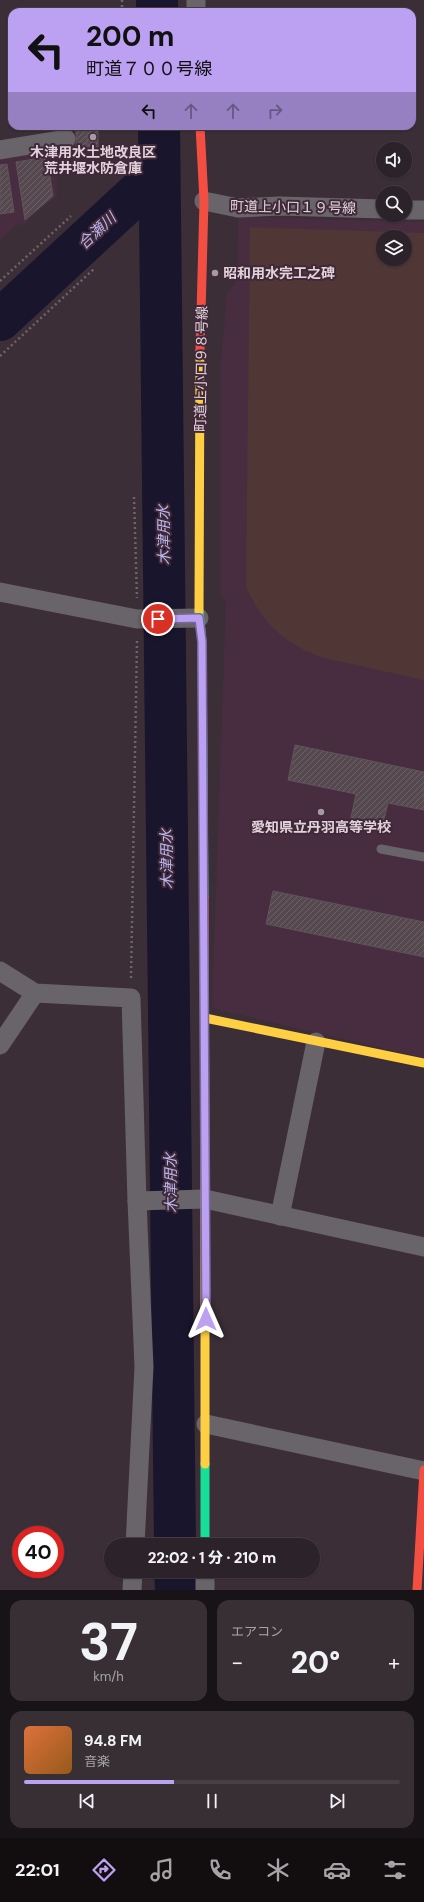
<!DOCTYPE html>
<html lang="ja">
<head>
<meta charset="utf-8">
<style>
  body { margin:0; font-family:"DM Sans","Noto Sans JP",sans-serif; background:#382f35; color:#f1f3f6; height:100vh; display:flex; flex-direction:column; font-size:15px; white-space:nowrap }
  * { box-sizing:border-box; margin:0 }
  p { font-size:13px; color:#a6a4a8 }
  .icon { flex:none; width:22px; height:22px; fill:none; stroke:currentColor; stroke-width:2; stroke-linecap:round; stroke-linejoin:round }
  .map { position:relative; height:1590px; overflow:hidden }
  .drawer { display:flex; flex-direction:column; gap:10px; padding:10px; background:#181317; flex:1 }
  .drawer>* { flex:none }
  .banner { position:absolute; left:8px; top:8px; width:408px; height:122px; border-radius:12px; box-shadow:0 1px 3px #0004,0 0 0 1px #483f46; background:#bca0f2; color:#111; overflow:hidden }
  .buttons { position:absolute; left:376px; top:142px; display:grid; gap:8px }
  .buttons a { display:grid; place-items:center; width:36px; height:36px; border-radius:50%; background:#2c2229; box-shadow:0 1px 3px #0004,0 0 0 1px #483f46; font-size:20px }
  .speed { position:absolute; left:12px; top:1526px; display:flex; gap:8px; font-size:20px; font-weight:700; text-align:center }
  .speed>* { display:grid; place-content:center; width:52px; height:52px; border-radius:50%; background:#2c2229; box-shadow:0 1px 3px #0004,0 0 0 1px #483f46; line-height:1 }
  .speed .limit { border:6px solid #d22; background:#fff; color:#111 }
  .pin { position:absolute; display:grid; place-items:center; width:34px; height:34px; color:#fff; margin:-17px; border:2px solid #fff; border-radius:50%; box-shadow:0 1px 4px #0007 }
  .me { position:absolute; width:44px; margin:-22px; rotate:0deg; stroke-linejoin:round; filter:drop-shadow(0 0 3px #0008) }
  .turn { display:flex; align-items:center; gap:14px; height:84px; padding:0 12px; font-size:18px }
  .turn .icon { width:52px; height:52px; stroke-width:2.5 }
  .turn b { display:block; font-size:28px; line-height:34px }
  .lanes { display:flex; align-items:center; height:38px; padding:0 12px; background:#0003; justify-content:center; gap:20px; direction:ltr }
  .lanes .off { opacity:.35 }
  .big { font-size:30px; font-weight:800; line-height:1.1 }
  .drawer .widget { flex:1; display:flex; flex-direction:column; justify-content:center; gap:6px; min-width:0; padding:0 14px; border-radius:12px; background:#382f35 }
  .drawer .dial { align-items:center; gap:0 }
  .dial b { font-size:52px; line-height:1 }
  .song { display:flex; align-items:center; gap:12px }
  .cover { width:48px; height:48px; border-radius:6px; background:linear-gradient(135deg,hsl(20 70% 55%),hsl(30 70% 35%)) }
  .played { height:4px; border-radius:2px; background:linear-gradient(90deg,#bca0f2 40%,#483f46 40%) }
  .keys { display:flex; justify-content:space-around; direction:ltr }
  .heat { display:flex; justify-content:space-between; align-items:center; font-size:22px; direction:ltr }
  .drawer .tiles { flex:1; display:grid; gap:10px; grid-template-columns:1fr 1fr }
  .widget:last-child { grid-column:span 2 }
  .trip { position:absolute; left:104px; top:1538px; width:216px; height:40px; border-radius:20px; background:#2c2229; box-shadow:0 1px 3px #0004,0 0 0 1px #483f46; font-weight:800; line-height:40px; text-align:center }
  .menu { display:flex; height:64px; justify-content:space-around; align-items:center; background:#120e10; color:#a6a4a8 }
  .menu .icon { width:28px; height:28px }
  .menu .active { color:#bca0f2 }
  .menu b { font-size:18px; color:#f1f3f6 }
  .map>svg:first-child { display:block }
</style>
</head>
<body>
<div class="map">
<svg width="424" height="1590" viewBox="0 0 424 1590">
  <defs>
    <pattern id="building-hatch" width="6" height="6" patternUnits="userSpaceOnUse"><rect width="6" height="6" fill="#55484e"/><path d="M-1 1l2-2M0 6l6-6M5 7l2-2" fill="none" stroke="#6d6267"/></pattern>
  </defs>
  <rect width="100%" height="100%" fill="#3b2e37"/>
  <g fill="#482d41" fill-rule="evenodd">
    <polygon points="56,150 57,196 32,216 23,226 19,222 0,240 0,159"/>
    <path d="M238,217l186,5v836l-212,-50 14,-407 -5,-6v-232l6,-70 10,-12zM383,237h22v22h-22z"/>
  </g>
  <path fill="#503634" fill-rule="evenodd" d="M250,227l174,6v447l-100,-22c-38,-13 -61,-34 -78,-71zM383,237h22v22h-22z"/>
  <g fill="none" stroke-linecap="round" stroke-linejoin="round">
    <g stroke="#19152d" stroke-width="42">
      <polyline points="157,0 157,12"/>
      <polyline points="159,126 175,1545"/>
      <polyline points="0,320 159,173"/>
      <polyline points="175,1571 176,1590"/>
    </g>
  </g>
  <g fill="url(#building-hatch)" stroke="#605359">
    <rect x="76" y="126" width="11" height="21"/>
    <rect x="87" y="126" width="11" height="21"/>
    <polygon points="47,157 53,196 25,220 16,162"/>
    <polygon points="7,164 14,212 0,214 0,165"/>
    <polygon points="295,745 424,772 424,810 388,803 382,828 350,822 356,794 288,780"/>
    <polygon points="273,891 424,922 424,957 266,924"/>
  </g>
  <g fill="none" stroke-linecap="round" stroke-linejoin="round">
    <g stroke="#6c666c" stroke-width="2.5" stroke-dasharray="2 3" stroke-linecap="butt">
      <polyline points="122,0 122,12"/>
      <polyline points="0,281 71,216"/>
      <polyline points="0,356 95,268"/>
      <polyline points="134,497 137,598"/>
      <polyline points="131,978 137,641"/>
    </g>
    <polyline stroke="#686469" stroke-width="9" points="381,849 424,857"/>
    <g stroke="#686469" stroke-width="19">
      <polyline points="196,0 196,12"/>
      <polyline points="0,150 66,139"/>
      <polyline points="204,201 238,208 279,206 383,209"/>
      <polyline points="405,210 424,210"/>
      <polyline points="0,592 137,619 199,618"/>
      <polyline points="0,971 35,993 131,998 137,1201 144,1367 135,1545"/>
      <polyline points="0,1045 35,993"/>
      <polyline points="137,1201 205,1199 424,1247"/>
      <polyline points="280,1216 316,1042"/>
      <polyline points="206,1424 424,1471"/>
      <polyline points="205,1571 205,1590"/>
      <polyline points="132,1590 133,1571"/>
    </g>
    <g stroke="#16e098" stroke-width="9">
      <polyline points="199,611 202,642 204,897"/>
      <polyline points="205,1464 205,1545"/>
    </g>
    <g stroke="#ffcf43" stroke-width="9">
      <polyline points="199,611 200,351"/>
      <polyline points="205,1018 424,1063"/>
      <polyline points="205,1156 205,1464"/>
    </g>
    <g stroke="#f24e42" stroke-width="9">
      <polyline points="200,351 204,201 200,126"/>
      <polyline points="204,897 205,1156"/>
      <polyline points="417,1590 424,1470"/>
    </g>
  </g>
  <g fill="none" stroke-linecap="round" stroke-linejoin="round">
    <g stroke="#7a689d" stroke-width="10">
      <polyline id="route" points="158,619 199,618 202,642 206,1319"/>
    </g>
    <use href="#route" stroke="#bca0f2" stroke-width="7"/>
  </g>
  <g fill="#a799a2" stroke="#402939" stroke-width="1.5">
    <circle cx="93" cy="137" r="4"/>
    <circle cx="215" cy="273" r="4"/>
    <circle cx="321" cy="812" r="4"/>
  </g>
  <g text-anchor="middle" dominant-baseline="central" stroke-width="4" stroke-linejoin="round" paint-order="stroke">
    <g font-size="14" font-weight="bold" fill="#e1d2db" stroke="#402939">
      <text x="93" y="152">木津用水土地改良区<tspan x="93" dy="16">荒井堰水防倉庫</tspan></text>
      <text x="223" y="273" text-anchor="start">昭和用水完工之碑</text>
      <text x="321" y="827">愛知県立丹羽高等学校</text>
    </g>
    <g font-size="14" fill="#e1d2db" stroke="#402939">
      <text transform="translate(293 207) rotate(1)">町道上小口１９号線</text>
      <text transform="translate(201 369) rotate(-89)">町道上小口９８号線</text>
    </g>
    <g font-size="15" font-style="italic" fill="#bbb7f0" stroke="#402939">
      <text transform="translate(97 231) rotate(-43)">合瀬川</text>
      <text transform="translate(164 535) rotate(-91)">木津用水</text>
      <text transform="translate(167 859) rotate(-91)">木津用水</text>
      <text transform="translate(171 1183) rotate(-91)">木津用水</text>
    </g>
  </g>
</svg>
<div class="buttons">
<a><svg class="icon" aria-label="sound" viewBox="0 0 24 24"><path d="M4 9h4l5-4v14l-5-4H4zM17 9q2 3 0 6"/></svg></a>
<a><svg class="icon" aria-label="search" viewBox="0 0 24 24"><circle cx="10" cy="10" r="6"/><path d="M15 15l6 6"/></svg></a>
<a><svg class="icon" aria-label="layers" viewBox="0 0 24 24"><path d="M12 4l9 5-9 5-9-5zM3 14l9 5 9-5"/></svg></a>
</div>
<div class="speed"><div class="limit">40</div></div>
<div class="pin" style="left:158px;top:619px;background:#d93025"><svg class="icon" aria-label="arrive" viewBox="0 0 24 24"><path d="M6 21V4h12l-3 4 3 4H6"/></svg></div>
<svg class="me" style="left:206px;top:1319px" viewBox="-20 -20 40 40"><path d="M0-17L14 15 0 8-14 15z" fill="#bca0f2" stroke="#fff" stroke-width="4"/></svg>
<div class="trip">22:02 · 1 分 · 210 m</div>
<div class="banner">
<div class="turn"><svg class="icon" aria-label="left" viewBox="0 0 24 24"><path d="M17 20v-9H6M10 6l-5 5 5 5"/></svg><div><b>200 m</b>町道７００号線</div></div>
<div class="lanes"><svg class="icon" aria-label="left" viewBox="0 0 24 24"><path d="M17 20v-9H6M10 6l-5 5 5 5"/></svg><svg class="icon off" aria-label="ahead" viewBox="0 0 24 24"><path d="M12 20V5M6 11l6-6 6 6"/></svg><svg class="icon off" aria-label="ahead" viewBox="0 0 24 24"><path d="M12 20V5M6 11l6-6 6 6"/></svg><svg class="icon off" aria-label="right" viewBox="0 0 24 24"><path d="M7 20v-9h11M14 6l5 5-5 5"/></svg></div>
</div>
</div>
<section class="drawer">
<div class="tiles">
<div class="widget dial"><b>37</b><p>km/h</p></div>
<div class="widget"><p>エアコン</p>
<div class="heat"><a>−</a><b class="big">20°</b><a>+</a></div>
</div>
<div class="widget">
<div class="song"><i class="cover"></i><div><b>94.8 FM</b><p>音楽</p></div></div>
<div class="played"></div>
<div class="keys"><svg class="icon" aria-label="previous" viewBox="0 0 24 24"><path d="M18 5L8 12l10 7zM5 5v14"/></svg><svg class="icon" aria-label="pause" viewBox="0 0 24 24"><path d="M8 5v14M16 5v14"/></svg><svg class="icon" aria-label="next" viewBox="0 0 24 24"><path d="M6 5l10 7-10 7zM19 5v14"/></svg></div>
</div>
</div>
</section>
<nav class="menu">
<b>22:01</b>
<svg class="icon active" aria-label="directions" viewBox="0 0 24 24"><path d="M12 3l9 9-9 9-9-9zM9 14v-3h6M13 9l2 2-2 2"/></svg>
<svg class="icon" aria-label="music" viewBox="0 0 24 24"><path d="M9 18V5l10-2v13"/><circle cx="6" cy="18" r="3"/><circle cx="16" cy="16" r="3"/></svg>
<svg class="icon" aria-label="phone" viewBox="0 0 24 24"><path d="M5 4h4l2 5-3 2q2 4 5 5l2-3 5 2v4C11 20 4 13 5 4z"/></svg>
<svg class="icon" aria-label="climate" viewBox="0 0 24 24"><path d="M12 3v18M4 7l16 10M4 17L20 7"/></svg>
<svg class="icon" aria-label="car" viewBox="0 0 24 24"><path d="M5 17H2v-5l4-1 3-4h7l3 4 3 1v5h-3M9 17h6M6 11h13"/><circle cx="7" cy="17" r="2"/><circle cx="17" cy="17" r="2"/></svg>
<svg class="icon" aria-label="filters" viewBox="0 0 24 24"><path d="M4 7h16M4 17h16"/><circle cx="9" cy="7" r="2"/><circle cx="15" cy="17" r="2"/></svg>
</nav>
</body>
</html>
